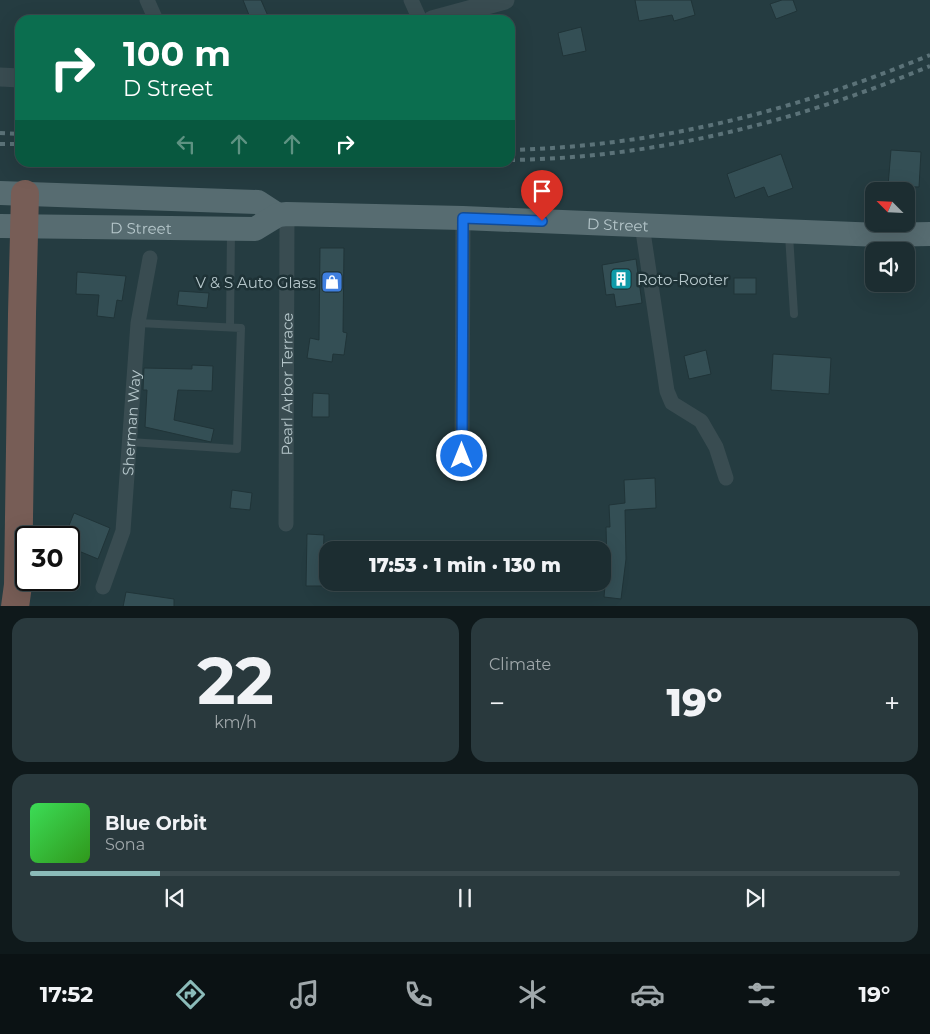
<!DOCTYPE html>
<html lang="en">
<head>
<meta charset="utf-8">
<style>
  body { margin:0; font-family:Montserrat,sans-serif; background:#29393d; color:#f1f3f6; height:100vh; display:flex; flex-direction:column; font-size:19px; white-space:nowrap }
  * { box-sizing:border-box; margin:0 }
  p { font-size:16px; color:#a0a8ab }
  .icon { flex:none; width:28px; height:28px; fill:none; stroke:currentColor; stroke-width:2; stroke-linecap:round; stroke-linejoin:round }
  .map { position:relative; height:606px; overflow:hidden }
  .panel { display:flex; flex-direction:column; gap:12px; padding:12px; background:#0f191b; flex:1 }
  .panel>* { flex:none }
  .top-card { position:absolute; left:15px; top:15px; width:500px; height:152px; border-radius:15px; box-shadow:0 5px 20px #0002,0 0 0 1px #3a494d; background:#0b6e4f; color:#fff; overflow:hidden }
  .needle { width:32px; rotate:294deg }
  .controls { position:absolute; left:865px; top:182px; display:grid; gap:10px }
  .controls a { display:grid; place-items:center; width:50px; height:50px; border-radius:10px; background:#1c2d31; box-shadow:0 5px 20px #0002,0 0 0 1px #3a494d; font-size:25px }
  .speed { position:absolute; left:15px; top:526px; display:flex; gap:10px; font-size:25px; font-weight:700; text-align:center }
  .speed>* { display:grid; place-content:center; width:65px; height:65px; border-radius:50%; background:#1c2d31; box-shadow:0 5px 20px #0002,0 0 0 1px #3a494d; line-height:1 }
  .speed .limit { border:2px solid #111; border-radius:8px; background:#fff; color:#111 }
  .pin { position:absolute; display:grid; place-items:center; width:42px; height:42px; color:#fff; margin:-51px -21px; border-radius:50% 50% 50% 0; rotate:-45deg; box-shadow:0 0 5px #0007 }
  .pin .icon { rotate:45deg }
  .me { position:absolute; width:55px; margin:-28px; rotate:0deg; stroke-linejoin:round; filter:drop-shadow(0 0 4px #0008) }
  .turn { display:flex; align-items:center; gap:18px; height:105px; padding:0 25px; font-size:22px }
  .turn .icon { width:65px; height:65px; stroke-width:2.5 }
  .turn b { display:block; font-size:35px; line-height:42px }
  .lanes { display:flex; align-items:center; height:48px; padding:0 25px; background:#0003; justify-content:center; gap:25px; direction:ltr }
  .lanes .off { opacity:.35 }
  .big { font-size:38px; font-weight:800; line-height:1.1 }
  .panel .widget { flex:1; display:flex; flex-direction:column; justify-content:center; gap:8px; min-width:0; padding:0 18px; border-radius:15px; background:#29393d }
  .panel .dial { align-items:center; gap:0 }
  .dial b { font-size:65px; line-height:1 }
  .song { display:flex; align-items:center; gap:15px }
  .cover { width:60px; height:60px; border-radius:8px; background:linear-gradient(135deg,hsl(130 70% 55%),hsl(110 70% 35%)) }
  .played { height:5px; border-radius:2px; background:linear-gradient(90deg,#8bbbb9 15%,#3a494d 15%) }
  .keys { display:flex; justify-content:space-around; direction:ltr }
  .heat { display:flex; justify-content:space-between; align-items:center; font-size:28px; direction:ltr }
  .panel .tiles { flex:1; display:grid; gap:12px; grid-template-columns:1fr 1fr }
  .widget:last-child { grid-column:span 2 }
  .trip { position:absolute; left:319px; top:541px; width:292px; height:50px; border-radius:15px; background:#1c2d31; box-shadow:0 5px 20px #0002,0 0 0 1px #3a494d; font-weight:800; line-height:50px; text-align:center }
  .tabs { display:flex; height:80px; justify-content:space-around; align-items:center; background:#0b1214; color:#a0a8ab }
  .tabs .icon { width:35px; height:35px }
  .tabs .on { color:#8bbbb9 }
  .tabs b { font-size:22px; color:#f1f3f6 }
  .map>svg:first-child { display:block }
</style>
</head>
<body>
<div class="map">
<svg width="930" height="607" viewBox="0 0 930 607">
  <rect width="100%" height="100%" fill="#253c41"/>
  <g fill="#344f55" stroke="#203438">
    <polygon points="243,0 261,0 268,16 259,20 251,20"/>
    <polygon points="635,0 691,0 695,15 674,21 672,15 639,21"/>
    <polygon points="782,0 793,0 797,11 776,19 770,4"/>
    <polygon points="581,27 586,51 563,56 558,33"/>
    <polygon points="891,150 921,152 919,187 888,186"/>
    <polygon points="781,154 793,188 768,197 764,187 735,198 727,174"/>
    <polygon points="320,248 344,248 343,332 347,333 344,355 333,354 332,362 307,358 310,338 319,340"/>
    <polygon points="636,259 642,303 616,307 614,294 606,295 602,265"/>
    <polygon points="77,272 126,276 122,301 117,300 114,318 97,316 99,295 76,294"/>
    <rect x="734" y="278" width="22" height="16"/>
    <polygon points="179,291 209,293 207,308 177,305"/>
    <polygon points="706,350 711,374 689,379 684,356"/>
    <polygon points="773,354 831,358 829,394 771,390"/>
    <polygon points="192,365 213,366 212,391 178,390 174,420 214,429 211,442 145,427 147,390 143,390 144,368 192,369"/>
    <polygon points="313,393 329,394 329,417 312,417"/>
    <polygon points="655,478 656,508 625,510 626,559 621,599 604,597 607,563 606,527 610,527 609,505 625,503 624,480"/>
    <polygon points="232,490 252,493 250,510 230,508"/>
    <polygon points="74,513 110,528 98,559 69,547 69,538 64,538"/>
    <polygon points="307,534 324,535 322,586 306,586"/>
    <polygon points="126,592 174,599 174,607 123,607"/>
  </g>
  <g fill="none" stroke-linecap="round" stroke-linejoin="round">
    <g stroke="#394c51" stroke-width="8">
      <polyline points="789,235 794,314"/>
      <polyline points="230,327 231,231"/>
      <polyline points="130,442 237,449 241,328 138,323"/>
    </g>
    <g stroke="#394c51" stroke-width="15">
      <polyline points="147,0 156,20"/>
      <polyline points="411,0 420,20"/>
      <polyline points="642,225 667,391 672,403 701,421 716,447 726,478"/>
      <polyline points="462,456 463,218"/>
      <path id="s1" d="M286,524l1,-310"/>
      <path id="s2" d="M103,587l20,-56 15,-208 12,-65"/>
    </g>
    <g stroke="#394c51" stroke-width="19">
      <polyline points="432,20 505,0"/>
      <polyline points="0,77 20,78"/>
    </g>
    <g stroke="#576c71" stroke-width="24">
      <polyline points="0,193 258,202 278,215"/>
      <path id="s3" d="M0,226l255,3 23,-14 9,-1 176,4 417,17 50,-1"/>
    </g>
    <polyline stroke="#775d56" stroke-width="28" points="15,607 18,585 22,314 25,194"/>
    <g stroke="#5b7278" stroke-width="4" stroke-dasharray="5 5" stroke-linecap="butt">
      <polyline points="0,133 20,134"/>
      <polyline points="0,144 20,144"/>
      <path d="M510,150c148,-4 284,-39 420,-95"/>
      <path d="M510,160c145,-2 286,-38 420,-94"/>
    </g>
  </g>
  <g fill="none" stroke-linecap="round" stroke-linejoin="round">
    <g stroke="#114b97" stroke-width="12">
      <polyline id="route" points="462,456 463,218 542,221"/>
    </g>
    <use href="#route" stroke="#1a73e8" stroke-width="9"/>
  </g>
  <defs>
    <g id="building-square" transform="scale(1.125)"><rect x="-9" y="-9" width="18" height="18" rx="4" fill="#0f9aa8" stroke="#1e3236"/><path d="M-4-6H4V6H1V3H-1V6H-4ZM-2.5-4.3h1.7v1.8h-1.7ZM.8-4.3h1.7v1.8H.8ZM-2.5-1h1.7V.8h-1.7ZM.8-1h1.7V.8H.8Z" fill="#fff"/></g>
    <g id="shop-square" transform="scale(1.125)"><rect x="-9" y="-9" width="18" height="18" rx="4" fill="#3f7fe0" stroke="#1e3236"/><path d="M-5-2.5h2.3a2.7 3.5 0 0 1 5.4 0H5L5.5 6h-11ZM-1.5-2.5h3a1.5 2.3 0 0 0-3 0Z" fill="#fff"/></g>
  </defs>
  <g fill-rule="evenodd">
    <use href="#building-square" x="621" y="279"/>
    <use href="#shop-square" x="332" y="282"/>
  </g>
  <g text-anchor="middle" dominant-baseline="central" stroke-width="5" stroke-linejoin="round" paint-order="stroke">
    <g font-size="15" fill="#b6c7cb" stroke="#1e3236">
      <text stroke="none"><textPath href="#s3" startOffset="622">D Street</textPath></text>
      <text stroke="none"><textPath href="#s3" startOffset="141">D Street</textPath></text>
      <text stroke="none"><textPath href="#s1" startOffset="140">Pearl Arbor Terrace</textPath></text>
      <text stroke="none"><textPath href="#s2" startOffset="168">Sherman Way</textPath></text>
    </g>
    <g font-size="15" fill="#b6c7cb" stroke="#1e3236" text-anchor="start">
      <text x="637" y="279">Roto-Rooter</text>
      <text x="316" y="282" text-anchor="end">V &amp; S Auto Glass</text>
    </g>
  </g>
</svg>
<div class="controls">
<a><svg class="needle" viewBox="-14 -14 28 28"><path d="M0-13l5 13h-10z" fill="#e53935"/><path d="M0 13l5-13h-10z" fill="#a0a8ab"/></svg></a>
<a><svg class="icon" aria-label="sound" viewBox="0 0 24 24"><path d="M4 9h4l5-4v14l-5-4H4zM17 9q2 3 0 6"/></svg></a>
</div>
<div class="speed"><div class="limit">30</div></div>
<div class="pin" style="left:542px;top:221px;background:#d93025"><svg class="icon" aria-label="arrive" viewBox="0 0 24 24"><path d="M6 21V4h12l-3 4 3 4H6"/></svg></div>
<svg class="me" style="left:462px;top:456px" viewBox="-20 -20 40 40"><circle r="17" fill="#1a73e8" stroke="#fff" stroke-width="3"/><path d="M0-11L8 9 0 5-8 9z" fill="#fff"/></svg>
<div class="trip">17:53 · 1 min · 130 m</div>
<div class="top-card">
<div class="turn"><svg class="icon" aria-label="right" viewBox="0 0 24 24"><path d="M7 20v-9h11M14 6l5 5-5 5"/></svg><div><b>100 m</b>D Street</div></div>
<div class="lanes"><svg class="icon off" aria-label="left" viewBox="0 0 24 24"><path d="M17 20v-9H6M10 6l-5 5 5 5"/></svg><svg class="icon off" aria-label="ahead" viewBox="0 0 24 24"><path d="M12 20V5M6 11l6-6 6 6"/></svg><svg class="icon off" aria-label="ahead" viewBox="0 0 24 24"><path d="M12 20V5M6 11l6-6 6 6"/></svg><svg class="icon" aria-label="right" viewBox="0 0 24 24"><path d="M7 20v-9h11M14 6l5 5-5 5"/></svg></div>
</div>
</div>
<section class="panel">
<div class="tiles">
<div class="widget dial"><b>22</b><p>km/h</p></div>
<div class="widget"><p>Climate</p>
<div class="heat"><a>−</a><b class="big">19°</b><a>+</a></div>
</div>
<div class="widget">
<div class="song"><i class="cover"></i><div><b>Blue Orbit</b><p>Sona</p></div></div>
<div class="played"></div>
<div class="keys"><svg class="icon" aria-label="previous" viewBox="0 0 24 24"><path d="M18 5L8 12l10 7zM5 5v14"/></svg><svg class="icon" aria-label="pause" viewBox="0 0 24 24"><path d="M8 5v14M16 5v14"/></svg><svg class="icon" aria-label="next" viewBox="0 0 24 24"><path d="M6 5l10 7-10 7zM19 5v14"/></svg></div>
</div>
</div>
</section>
<nav class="tabs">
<b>17:52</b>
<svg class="icon on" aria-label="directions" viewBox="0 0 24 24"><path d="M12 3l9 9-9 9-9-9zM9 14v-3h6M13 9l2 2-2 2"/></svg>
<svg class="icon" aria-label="music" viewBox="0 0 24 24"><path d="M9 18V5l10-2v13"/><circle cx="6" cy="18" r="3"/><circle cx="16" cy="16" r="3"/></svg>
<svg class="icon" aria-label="phone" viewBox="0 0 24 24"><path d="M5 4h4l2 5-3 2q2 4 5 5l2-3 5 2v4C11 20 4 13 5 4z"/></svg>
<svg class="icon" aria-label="climate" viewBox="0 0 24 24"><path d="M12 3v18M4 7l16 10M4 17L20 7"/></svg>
<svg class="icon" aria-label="car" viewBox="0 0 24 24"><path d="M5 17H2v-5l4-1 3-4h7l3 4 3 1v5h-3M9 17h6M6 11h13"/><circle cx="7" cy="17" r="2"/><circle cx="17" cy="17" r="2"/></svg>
<svg class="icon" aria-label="filters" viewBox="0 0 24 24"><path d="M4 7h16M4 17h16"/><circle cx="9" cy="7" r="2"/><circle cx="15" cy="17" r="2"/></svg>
<b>19°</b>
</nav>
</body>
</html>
